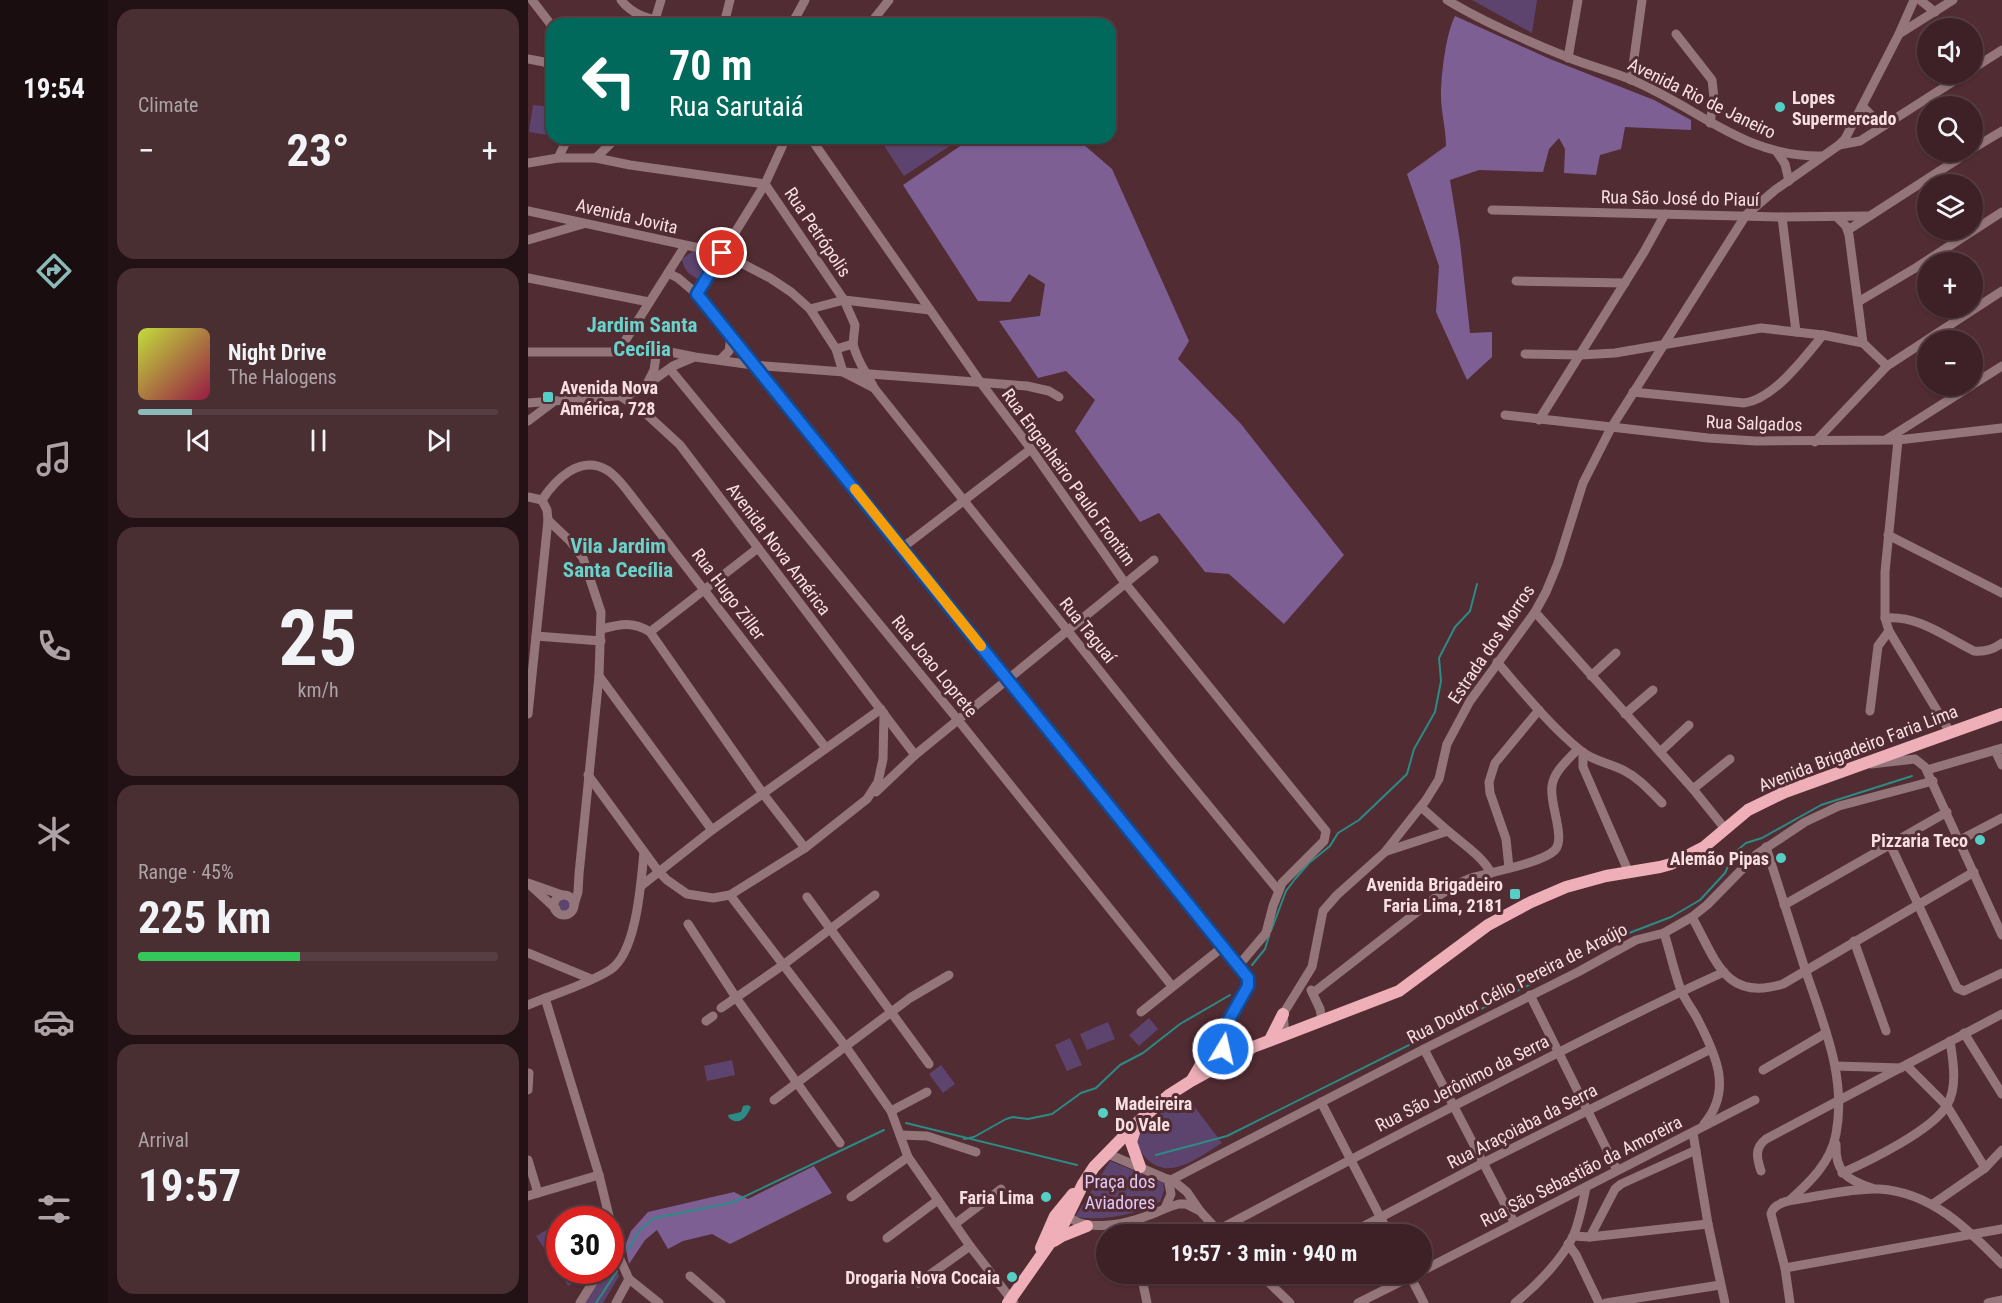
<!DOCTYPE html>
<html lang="en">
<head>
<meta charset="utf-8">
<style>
  body { margin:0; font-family:"Roboto Condensed",sans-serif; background:#492e32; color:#f1f3f6; height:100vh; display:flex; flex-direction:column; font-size:22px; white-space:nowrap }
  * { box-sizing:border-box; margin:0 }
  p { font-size:20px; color:#ada3a7 }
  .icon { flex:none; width:33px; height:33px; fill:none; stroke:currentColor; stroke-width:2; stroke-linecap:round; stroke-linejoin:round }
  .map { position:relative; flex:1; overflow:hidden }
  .drawer { display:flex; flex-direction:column; gap:9px; padding:9px; background:#221215; width:420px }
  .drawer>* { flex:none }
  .guide { position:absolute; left:18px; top:18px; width:570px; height:126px; border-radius:18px; box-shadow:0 2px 4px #0004,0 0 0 2px #573e43; background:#00695c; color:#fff; overflow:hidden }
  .tools { position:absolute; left:1389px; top:18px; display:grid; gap:12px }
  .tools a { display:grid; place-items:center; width:66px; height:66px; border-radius:50%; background:#3e2126; box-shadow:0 2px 4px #0004,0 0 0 2px #573e43; font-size:30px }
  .speed { position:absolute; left:18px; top:1206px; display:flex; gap:12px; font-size:30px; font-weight:700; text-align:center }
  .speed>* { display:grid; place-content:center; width:78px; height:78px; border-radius:50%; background:#3e2126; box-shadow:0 2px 4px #0004,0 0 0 2px #573e43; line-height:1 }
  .speed .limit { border:9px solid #d22; background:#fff; color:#111 }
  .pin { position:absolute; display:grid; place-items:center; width:51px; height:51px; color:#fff; margin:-26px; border:3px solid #fff; border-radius:50%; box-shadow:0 2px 6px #0007 }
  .me { position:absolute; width:66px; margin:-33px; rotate:9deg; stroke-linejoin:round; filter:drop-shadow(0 0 4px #0008) }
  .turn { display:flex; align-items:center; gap:21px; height:126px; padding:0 24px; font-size:27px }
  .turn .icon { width:78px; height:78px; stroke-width:2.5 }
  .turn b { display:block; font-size:42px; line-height:51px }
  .big { font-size:45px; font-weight:700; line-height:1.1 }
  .drawer .tile { flex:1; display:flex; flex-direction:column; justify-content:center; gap:9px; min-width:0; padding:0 21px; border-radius:18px; background:#492e32 }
  .drawer .dial { align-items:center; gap:0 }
  .dial b { font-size:78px; line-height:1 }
  .song { display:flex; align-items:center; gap:18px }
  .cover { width:72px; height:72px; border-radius:9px; background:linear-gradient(135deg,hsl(70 70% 55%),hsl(340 70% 35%)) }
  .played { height:6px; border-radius:3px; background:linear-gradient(90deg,#8bbbb9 15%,#573e43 15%) }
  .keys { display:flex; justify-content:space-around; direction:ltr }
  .heat { display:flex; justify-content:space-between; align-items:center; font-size:33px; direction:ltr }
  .charge { height:9px; border-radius:4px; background:linear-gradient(90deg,#34c759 45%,#573e43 0) }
  .trip { position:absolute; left:568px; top:1224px; width:336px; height:60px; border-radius:30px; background:#3e2126; box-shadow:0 2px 4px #0004,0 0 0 2px #573e43; font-weight:700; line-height:60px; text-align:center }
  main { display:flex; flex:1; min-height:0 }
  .menu { display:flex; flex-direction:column; width:108px; justify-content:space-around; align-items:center; background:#190d0f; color:#ada3a7 }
  .menu .icon { width:42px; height:42px }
  .menu .active { color:#8bbbb9 }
  .menu b { font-size:27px; color:#f1f3f6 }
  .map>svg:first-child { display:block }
</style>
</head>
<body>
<main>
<nav class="menu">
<b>19:54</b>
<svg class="icon active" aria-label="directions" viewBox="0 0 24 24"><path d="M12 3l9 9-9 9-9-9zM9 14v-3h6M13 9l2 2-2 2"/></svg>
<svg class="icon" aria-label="music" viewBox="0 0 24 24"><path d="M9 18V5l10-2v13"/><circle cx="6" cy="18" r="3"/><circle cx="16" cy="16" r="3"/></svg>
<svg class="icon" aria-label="phone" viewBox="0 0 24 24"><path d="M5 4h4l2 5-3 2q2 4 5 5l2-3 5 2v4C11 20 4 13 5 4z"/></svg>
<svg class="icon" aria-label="climate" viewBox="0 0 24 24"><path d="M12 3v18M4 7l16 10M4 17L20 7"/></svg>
<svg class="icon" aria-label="car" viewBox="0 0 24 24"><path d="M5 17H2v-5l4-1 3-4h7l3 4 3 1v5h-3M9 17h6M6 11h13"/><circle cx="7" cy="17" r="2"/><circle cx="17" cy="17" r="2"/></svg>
<svg class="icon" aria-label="filters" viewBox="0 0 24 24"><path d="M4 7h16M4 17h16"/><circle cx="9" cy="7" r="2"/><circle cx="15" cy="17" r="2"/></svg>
</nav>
<section class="drawer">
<div class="tile"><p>Climate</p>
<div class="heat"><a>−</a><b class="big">23°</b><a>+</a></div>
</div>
<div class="tile">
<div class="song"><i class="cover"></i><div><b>Night Drive</b><p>The Halogens</p></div></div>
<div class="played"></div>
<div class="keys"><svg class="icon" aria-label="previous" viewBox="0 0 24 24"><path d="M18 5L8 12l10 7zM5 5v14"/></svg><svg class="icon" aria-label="pause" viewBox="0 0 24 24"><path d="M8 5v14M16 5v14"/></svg><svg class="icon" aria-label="next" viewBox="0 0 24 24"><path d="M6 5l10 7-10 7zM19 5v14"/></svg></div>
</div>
<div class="tile dial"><b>25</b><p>km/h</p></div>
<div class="tile"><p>Range · 45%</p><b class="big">225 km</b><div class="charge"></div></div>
<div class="tile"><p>Arrival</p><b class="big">19:57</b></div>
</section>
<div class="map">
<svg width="1474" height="1303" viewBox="0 0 1474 1303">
  <rect width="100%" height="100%" fill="#522c33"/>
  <g fill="#5c446f">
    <polygon points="944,0 1009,0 1004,33"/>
    <polygon points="5,105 23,107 19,135 1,132"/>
    <polygon points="351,138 434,138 376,176"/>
    <path d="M165,251l15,2 5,8 -8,16 -7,2c-10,-5 -14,-9 -16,-20z"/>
    <circle cx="36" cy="905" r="10"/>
    <polygon points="621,1018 630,1029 611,1046 601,1035"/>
    <polygon points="580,1022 587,1039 559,1050 552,1034"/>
    <polygon points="542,1038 554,1065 539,1071 527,1045"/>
    <polygon points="204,1060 207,1075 179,1081 176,1066"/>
    <polygon points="413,1065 427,1084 415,1093 401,1074"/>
    <path d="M659,1097l35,46c-22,13 -51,38 -74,17 -5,-4 -8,-11 -12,-16l4,-13 37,-32z"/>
    <path d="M582,1161l53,22 1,7 -4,12c-27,13 -55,19 -85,15z"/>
    <polygon points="31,1223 31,1243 18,1251 8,1236"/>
    <polygon points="31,1245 32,1270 54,1271 57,1276 40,1286 20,1252"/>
    <polygon points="87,1267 91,1276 75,1303 56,1303 68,1285"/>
  </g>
  <g fill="#7d5f94">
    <path d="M927,16l95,43 104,41 37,20v10l-66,-3 -4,22 -21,6 -4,20 -32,-2 1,-24 -6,-11 -10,11 -6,23 -64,-2 -29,10 10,62 10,91 22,-1v25l-25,23 -31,-68 3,-46 -32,-92 39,-28c0,-17 -5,-34 -5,-51 0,-20 5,-62 14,-79z"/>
    <polygon points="444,138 548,138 584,169 661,341 650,359 713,424 816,555 756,624 701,574 677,572 631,513 612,522 547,431 567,400 538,371 510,378 471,321 512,316 517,284 501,274 482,302 450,301 375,185"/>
    <polygon points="286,1166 304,1193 202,1244 184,1234 155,1241 140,1249 129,1230 117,1240 101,1264 97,1246 103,1231 120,1212 206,1192 220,1199"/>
  </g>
  <path fill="#2b8b85" d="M220,1105l3,2c-4,9 -11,20 -22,11l-1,-3 13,-3 2,-6z"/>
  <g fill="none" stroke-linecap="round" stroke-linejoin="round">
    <g stroke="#2b8b85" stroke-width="2">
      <polyline points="743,931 758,891 767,879 781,863 802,846 810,833 831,820 879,774 886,749 907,712 913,681 911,658 927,627 942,611 949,584"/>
      <polyline points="724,965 737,949 741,936"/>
      <polyline points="378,1123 549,1165"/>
      <polyline points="436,1139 446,1137 478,1119 485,1117 500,1119 524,1114 553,1093 568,1088 592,1065 615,1053 652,1024 702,995"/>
      <polyline points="628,1155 699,1136 1013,979 1075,943 1143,917 1172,900 1197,873 1206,853 1218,843 1234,838 1293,805 1384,776"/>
      <polyline points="100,1250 111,1231 126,1218 203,1203 356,1130"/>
      <polyline points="68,1303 89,1271"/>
    </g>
    <g stroke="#947579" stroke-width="9">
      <polyline points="4,0 24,26"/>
      <path d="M93,0c12,16 30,19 49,24"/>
      <path d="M919,0c38,23 80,41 120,57 22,9 44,14 65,23 67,28 112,77 189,76"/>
      <polyline points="1392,0 1407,12"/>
      <polyline points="127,20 133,0"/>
      <polyline points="196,24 202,0"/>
      <polyline points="264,24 277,0"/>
      <polyline points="342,24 361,0"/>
      <polyline points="1148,34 1184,80 1186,98 1182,123"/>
      <polyline points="1371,34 1425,0"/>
      <polyline points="1040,58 1050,0"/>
      <polyline points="0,59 16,62 24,66"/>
      <polyline points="1444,69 1474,50"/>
      <polyline points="1103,80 1114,0"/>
      <polyline points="1334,106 1346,118 1360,123"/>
      <polyline points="278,138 286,143 453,383 503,449 597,583 798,831 796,841 754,883 745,906 738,933 711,965"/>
      <polyline points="1311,145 1332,141 1437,74"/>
      <polyline points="1444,149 1474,131"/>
      <polyline points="1249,152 1257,164 1261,181"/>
      <polyline points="30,158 68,158 102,165 237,184 316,300 327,325 325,344 308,349"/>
      <polyline points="68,158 88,138"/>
      <polyline points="0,163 30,158 40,138"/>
      <polyline points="964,210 1254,217 1339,216"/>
      <polyline points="0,211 194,253 242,278 263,292 282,309 308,349 315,372 346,388"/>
      <polyline points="1254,217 1268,332"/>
      <polyline points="1309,217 1318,226 1321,235 1335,343"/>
      <polyline points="1320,230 1441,152"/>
      <polyline points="0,240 55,224"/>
      <polyline points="140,273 150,278 169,294 711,965 720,978 721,983 685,1044 686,1055 691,1065"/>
      <polyline points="0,278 121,302"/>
      <polyline points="988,281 1097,283"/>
      <polyline points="169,294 237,184 258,138"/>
      <polyline points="1330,302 1389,267 1474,212"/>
      <polyline points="282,309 316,300 402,310"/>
      <path d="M325,344c5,20 13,27 21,44l297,372 107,130"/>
      <polyline points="0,352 132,352"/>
      <polyline points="90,352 157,246"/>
      <polyline points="997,354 1052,355 1087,353 1233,328 1295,335 1335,343 1359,366"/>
      <polyline points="192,360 201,351 203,337"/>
      <polyline points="142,369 430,720 644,986"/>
      <polyline points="119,384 126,370 128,356 137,351 167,357 225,365 499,386 521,391 531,397"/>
      <polyline points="1444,385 1474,366"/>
      <path d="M1105,392l111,11c30,-4 60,-45 79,-68"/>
      <polyline points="92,396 114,410 152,445 387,755"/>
      <polyline points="0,403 100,395 113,389 145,366 164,358"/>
      <polyline points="977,415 1180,438 1228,441 1370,440 1474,428"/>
      <polyline points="1011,420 1116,252 1137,214"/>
      <polyline points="0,421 24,403"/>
      <polyline points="1359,439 1443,386"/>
      <polyline points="1287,442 1359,366 1474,291"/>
      <polyline points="0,497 14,500"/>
      <polyline points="20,520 42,541 55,558 73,612 71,676 51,874 50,892 46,905"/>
      <polyline points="1360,535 1474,593"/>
      <polyline points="374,548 503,449"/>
      <polyline points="1007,612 1165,789 1198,830"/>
      <path d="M1357,618c34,-3 60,19 89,33 11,1 19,-1 28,-8"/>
      <path d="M74,629c18,-5 31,-8 48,3l114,163 41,53"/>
      <polyline points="1361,631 1422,732"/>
      <polyline points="122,632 230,548"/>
      <polyline points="8,636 73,641"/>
      <path d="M969,662c25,29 54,65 84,89 12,10 28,12 42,19 16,8 27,21 39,33"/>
      <polyline points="71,676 184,830"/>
      <polyline points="1063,676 1088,653"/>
      <polyline points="1342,711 1350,646 1361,631 1357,618 1357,572 1370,440"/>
      <path d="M0,714l20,-194 -1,-10 -5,-10c13,-20 38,-46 65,-30 10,6 19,19 26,28l193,250"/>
      <polyline points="1097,714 1125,690"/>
      <polyline points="1467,750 1474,765"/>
      <polyline points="1055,752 1055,767 1101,873"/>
      <polyline points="1132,752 1161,725"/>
      <polyline points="1343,764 1387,759 1397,767 1474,935"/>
      <polyline points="1399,770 1474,748"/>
      <polyline points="60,775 130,871 139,880 159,894 185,898 202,895 277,848 339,799 350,782 355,759 356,713"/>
      <polyline points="1165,789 1202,759"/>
      <polyline points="348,792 387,755 626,560"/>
      <polyline points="893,807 920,831"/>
      <polyline points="1432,840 1474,818"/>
      <polyline points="1362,844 1429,988 1436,991 1474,973"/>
      <path d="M1238,847c13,41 26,82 39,122 18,54 42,108 31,165 -5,28 -26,48 -46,66"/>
      <path d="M859,851l61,-20c15,13 34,25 43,42"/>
      <polyline points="981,868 978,839 962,793 961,782 967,763 1011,710"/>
      <polyline points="0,883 34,895"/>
      <polyline points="3,886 28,909"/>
      <polyline points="113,886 184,830 353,709"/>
      <polyline points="202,895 318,1047 363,1111 380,1157 442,1246 486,1303"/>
      <circle cx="36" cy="905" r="10"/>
      <polyline points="279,897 401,1064"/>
      <polyline points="1256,905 1419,812"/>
      <path d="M1164,917c24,43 33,85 91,67l191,-112"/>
      <polyline points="160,924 209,999 312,1143"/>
      <path d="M1136,933c6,18 10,39 17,57 4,11 13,21 18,32 18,35 33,69 5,102"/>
      <polyline points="1326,941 1358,1031"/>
      <polyline points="0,953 63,979"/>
      <polyline points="783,990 792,1009 794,1021"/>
      <path d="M785,993l122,-95c11,-7 23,-15 36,-20 20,-6 71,-15 84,-28 11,-12 -6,-47 -3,-64 2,-15 16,-26 26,-37"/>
      <polyline points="1002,995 1089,1170"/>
      <polyline points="17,998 71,1175 82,1220"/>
      <path d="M0,1005c26,-11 58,-20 82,-35 27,-17 31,-89 34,-118"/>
      <polyline points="193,1008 255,965 347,895"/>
      <polyline points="613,1012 696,946"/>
      <polyline points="178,1021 185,1016"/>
      <polyline points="694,1032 695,1049 700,1060"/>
      <polyline points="1436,1033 1474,1094"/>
      <polyline points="757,1034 755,1014 784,967 795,911 809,895 857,852 898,800 911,779 919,744 942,701 1007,612 1018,592 1030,563 1055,483 1083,428 1218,215 1247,190 1311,145 1317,139 1371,34 1386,0"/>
      <polyline points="896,1049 986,1222"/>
      <polyline points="1308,1066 1373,1068"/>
      <polyline points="1379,1066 1419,1106 1457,1168"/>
      <polyline points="1235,1070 1298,1033"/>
      <polyline points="0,1090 1,1073"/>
      <polyline points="246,1100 382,998 421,975"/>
      <polyline points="793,1102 861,1234"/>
      <polyline points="363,1111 399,1092"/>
      <polyline points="1165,1133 1180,1224 1197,1303"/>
      <polyline points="372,1135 399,1136 448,1152"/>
      <path d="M1308,1144c-1,28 11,36 36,44"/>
      <polyline points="578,1153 648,1183 659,1192 672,1211 692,1233"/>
      <polyline points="0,1160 10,1193"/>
      <path d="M1233,1171c-4,-12 -7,-23 5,-32l236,-125"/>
      <path d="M1314,1173c27,-12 91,-43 105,-68 11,-18 6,-45 3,-64"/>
      <polyline points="643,1180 896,1049 1050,972 1108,940 1136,933 1164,917 1179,905 1229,854 1277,822 1311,806 1405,781"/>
      <polyline points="0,1196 71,1175"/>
      <polyline points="323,1197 380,1157"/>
      <polyline points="1405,1204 1457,1168 1474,1150"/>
      <polyline points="637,1208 643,1194 640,1179"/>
      <path d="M537,1213c16,20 57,12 79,4 12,-4 23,-10 35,-13h7l14,7"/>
      <polyline points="82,1221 91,1257 101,1279 131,1303"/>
      <polyline points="604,1221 606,1234"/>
      <polyline points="427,1224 473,1189"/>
      <path d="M690,1230c92,-49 184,-98 277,-145 76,-39 151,-78 229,-113"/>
      <polyline points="821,1234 955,1163 1183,1049"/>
      <polyline points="1045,1236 1062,1237 1180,1224"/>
      <polyline points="1062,1237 1087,1189 1093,1184 1168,1150"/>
      <polyline points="359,1238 410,1200"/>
      <polyline points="1040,1244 1048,1255 1071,1303"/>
      <polyline points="1257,1268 1474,1229"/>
      <polyline points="894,1271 1227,1100"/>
      <polyline points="613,1274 619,1303"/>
      <polyline points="732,1274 762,1303"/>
      <polyline points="881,1274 896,1303"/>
      <polyline points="162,1276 193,1303"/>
      <polyline points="390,1283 442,1246"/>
      <polyline points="52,1303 67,1279 76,1270"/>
      <polyline points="88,1303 101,1279"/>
      <polyline points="830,1303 888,1274"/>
      <path d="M987,1303c21,-17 48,-44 59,-69 6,-15 9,-31 12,-47"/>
      <polyline points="1078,1303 1192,1285"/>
      <path d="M1262,1303l-5,-35 -14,-54c3,-13 23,-14 35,-16 24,-4 49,-10 73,-9 52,3 89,40 123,75"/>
      <polyline points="1460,1303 1474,1300"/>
    </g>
    <g stroke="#eeafb8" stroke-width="12">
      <polyline points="742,1040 755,1014"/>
      <polyline points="664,1080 685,1044"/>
      <polyline points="608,1126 603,1142 612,1167"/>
      <polyline points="526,1241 534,1236 559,1226"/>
      <polyline points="513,1248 527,1216 545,1194"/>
      <polyline points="480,1303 536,1223 555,1184 566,1167 610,1122 641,1095 663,1081 725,1047 871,991 960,925 1003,902 1038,887 1078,876 1132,867 1143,864 1176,847 1220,810 1257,792 1474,714"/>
    </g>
  </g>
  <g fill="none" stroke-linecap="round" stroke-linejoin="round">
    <g stroke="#114b97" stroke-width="15">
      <polyline id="route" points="194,253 169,294 720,978 720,986 694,1032 695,1049"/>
    </g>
    <use href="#route" stroke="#1a73e8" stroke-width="10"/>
    <polyline stroke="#f59e0b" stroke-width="10" points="327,489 453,646"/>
  </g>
  <g fill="#55cec6" stroke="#522c33" stroke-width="2">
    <circle cx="1252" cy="107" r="6"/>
    <rect x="14" y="391" width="12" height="12" rx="3"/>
    <circle cx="1452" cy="840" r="6"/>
    <circle cx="1253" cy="858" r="6"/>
    <rect x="981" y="888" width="12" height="12" rx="3"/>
    <circle cx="575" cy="1113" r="6"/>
    <circle cx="518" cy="1197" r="6"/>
    <circle cx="484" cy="1277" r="6"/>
  </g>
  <g text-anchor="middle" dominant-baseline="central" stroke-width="6" stroke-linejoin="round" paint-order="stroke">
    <g font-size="18" font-weight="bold" fill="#f8dfe2" stroke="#522c33" text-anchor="end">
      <text x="1264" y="97" text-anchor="start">Lopes<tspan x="1264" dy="21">Supermercado</tspan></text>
      <text x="32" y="387" text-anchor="start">Avenida Nova<tspan x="32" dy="21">América, 728</tspan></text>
      <text x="1440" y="840">Pizzaria Teco</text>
      <text x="1241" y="858">Alemão Pipas</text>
      <text x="975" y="884">Avenida Brigadeiro<tspan x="975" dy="21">Faria Lima, 2181</tspan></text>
      <text x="587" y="1103" text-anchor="start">Madeireira<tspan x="587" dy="21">Do Vale</tspan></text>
      <text x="506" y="1197">Faria Lima</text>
      <text x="472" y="1277">Drogaria Nova Cocaia</text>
    </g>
    <g font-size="18" fill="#f8dfe2" stroke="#522c33">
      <text transform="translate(1174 98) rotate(26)">Avenida Rio de Janeiro</text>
      <text transform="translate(1152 198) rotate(1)">Rua São José do Piauí</text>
      <text transform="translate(99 216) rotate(13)">Avenida Jovita</text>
      <text transform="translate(290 232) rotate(56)">Rua Petrópolis</text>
      <text transform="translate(1226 423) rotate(2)">Rua Salgados</text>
      <text transform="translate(541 477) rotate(54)">Rua Engenheiro Paulo Frontim</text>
      <text transform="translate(251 549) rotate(53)">Avenida Nova América</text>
      <text transform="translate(201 594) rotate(53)">Rua Hugo Ziller</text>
      <text transform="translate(560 630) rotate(51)">Rua Taguaí</text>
      <text transform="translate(963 644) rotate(-56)">Estrada dos Morros</text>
      <text transform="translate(407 666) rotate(51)">Rua Joao Loprete</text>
      <text transform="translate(1330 748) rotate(-21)">Avenida Brigadeiro Faria Lima</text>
      <text transform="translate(989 983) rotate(-27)">Rua Doutor Célio Pereira de Araújo</text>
      <text transform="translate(934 1083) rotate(-27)">Rua São Jerônimo da Serra</text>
      <text transform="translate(994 1126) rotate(-27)">Rua Araçoiaba da Serra</text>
      <text transform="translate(1053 1171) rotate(-27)">Rua São Sebastião da Amoreira</text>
    </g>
    <g font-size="18" fill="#e1c8f7" stroke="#522c33">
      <text x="592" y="1181">Praça dos<tspan x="592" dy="21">Aviadores</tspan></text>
    </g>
    <g font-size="21" font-weight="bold" fill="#68d3cb" stroke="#522c33">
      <text x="114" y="325">Jardim Santa<tspan x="114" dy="24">Cecília</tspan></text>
      <text x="90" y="546">Vila Jardim<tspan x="90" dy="24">Santa Cecília</tspan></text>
    </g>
  </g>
</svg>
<div class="tools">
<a><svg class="icon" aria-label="sound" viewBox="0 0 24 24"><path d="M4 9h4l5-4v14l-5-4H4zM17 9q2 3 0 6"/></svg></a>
<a><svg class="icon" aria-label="search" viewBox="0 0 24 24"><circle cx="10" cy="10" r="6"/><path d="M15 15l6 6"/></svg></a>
<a><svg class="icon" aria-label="layers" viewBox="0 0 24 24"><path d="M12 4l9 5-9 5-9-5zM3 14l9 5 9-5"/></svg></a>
<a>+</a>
<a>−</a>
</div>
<div class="speed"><div class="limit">30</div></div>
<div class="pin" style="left:194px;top:253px;background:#d93025"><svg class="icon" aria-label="arrive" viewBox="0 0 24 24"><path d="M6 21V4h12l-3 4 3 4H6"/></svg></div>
<svg class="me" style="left:695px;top:1049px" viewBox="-20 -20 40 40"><circle r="17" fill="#1a73e8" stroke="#fff" stroke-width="3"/><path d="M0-11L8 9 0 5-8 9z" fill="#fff"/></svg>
<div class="trip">19:57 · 3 min · 940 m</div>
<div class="guide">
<div class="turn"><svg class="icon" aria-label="left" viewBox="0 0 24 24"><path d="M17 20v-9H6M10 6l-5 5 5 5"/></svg><div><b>70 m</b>Rua Sarutaiá</div></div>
</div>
</div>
</main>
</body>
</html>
